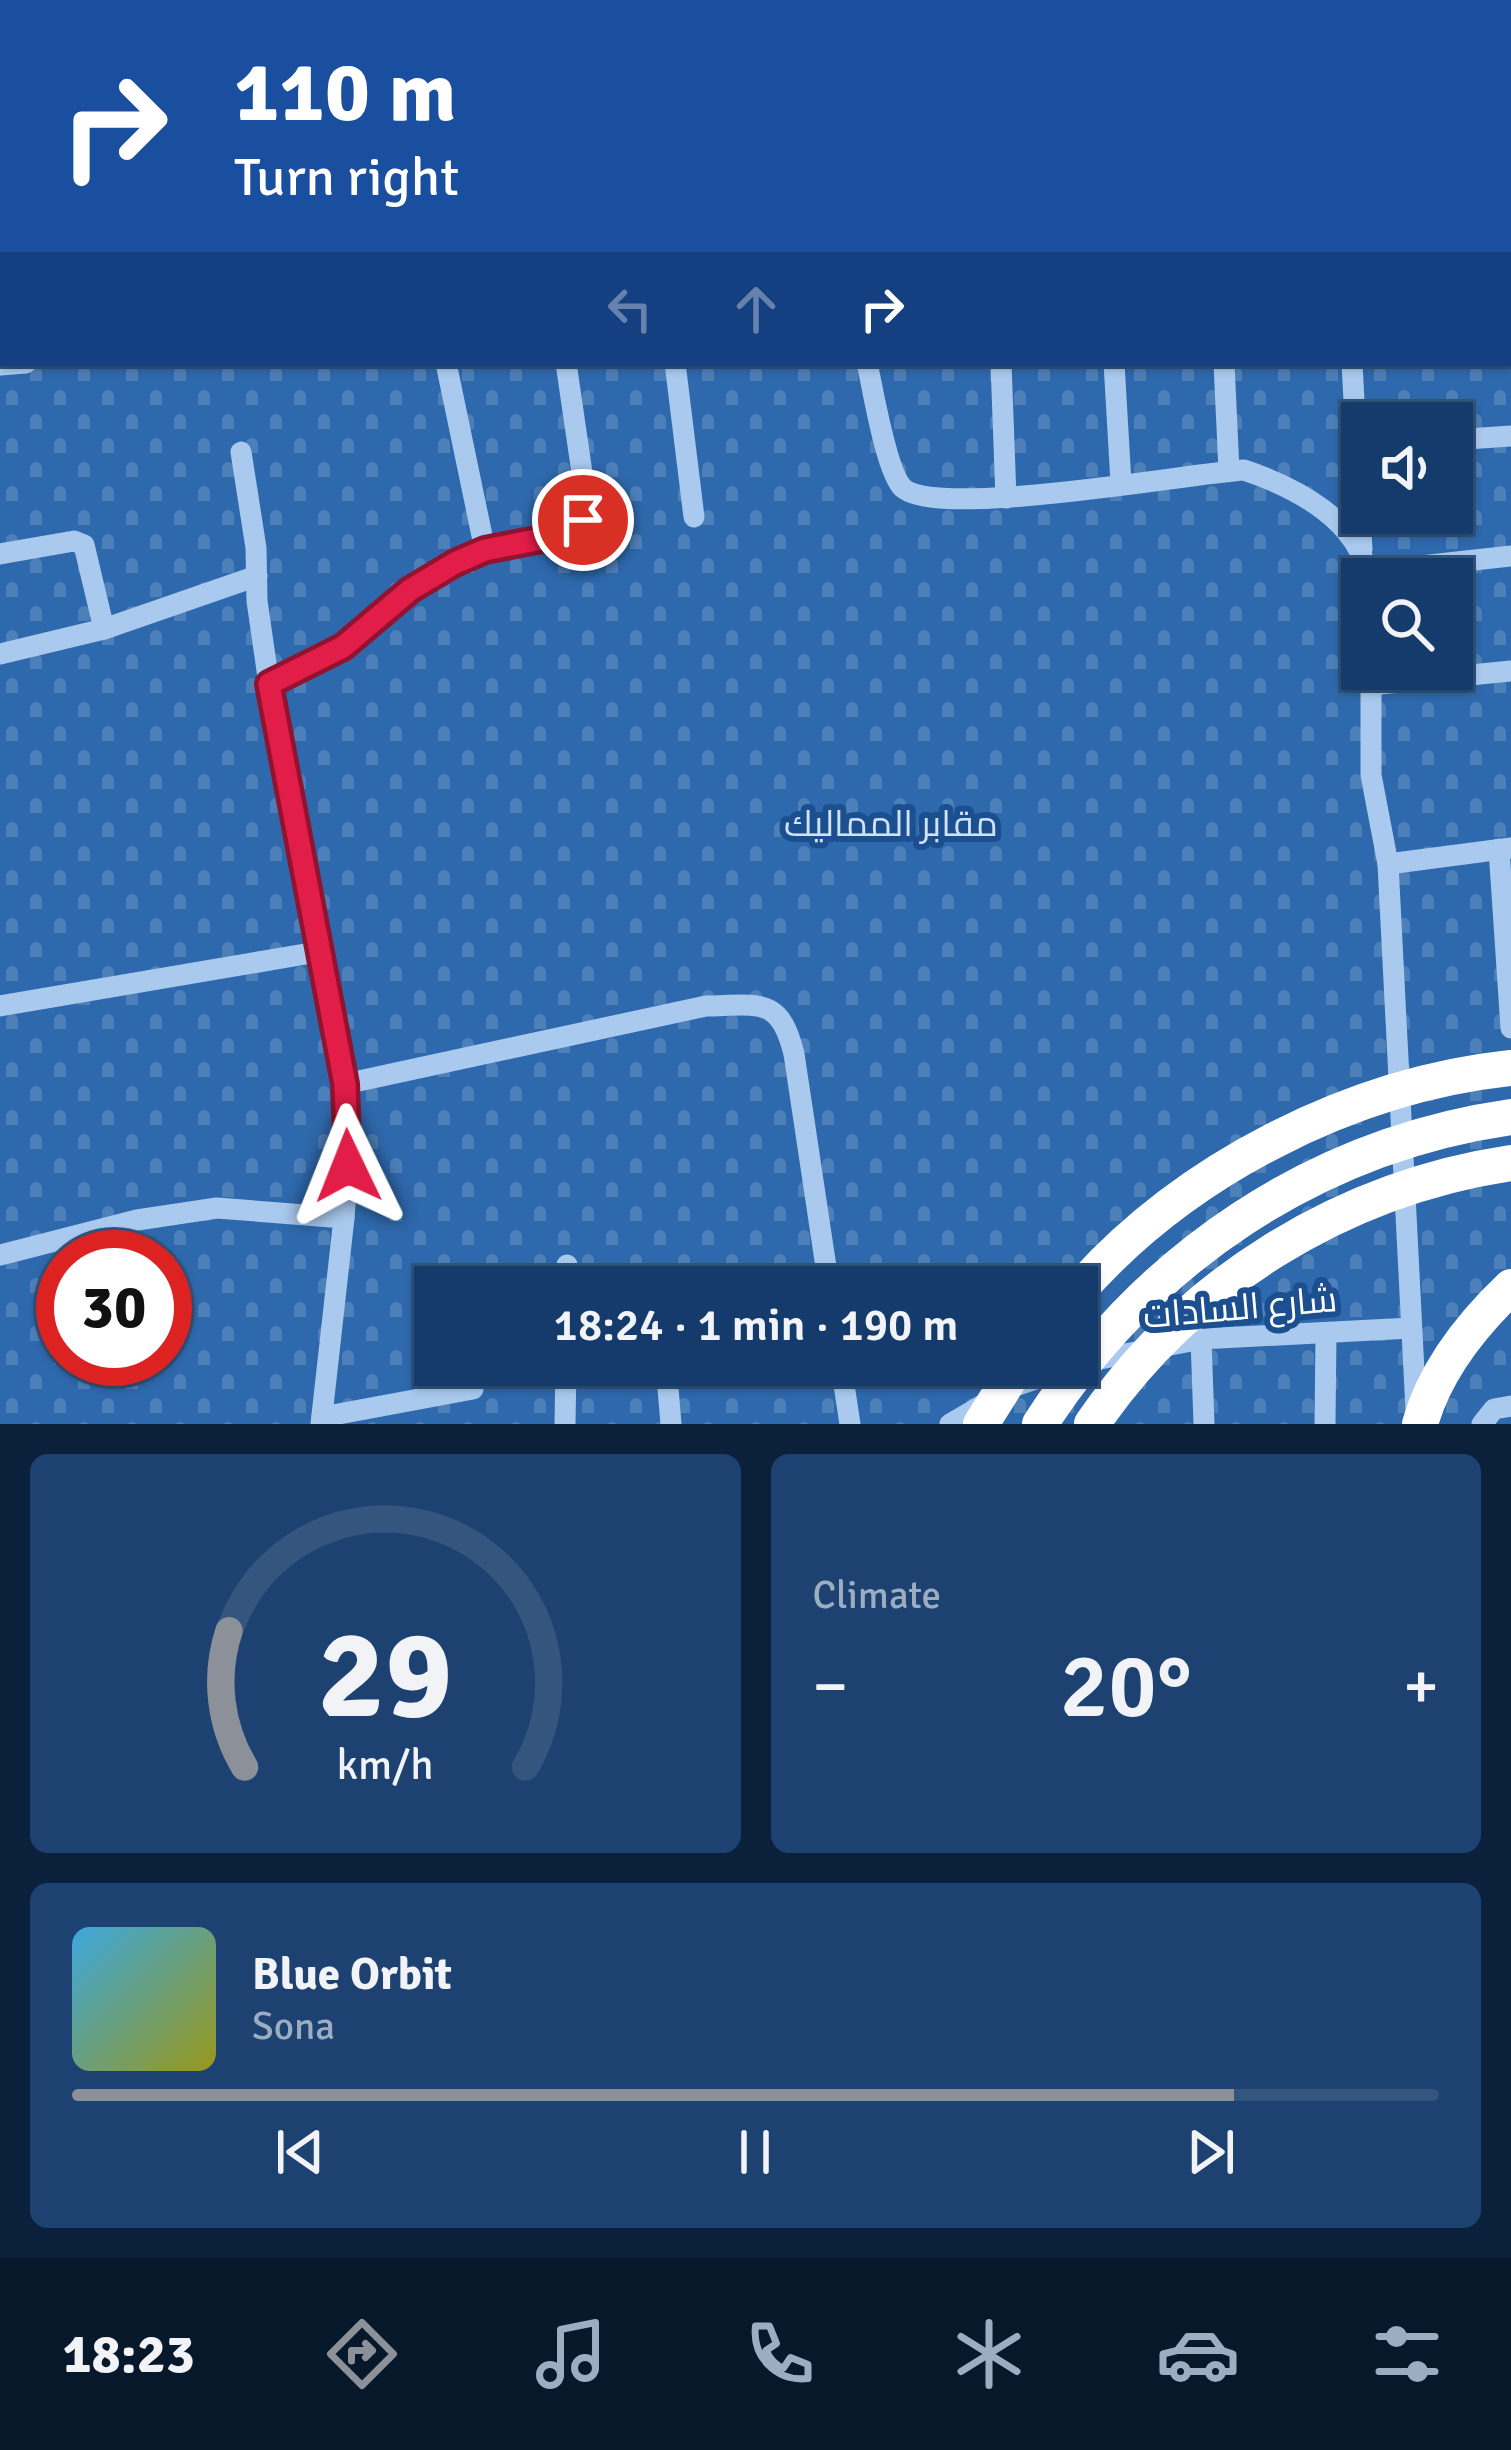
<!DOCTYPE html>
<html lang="en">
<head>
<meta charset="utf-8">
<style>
  body { margin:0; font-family:Signika,Cairo,sans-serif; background:#1d4271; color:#f1f3f6; height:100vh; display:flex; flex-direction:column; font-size:45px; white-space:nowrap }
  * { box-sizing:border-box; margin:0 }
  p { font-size:39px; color:#9dadc1 }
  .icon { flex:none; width:66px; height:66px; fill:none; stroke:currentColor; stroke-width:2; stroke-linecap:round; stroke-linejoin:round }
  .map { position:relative; height:1424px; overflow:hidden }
  .sheet { display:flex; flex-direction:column; gap:30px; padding:30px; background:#0b203b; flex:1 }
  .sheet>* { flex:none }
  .banner { position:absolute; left:0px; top:0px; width:1512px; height:366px; box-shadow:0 3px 9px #0004,0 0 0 3px #33557e; background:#1a4fa0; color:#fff; overflow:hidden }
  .controls { position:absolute; left:1341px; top:402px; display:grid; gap:24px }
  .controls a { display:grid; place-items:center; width:132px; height:132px; border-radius:0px; background:#143b6b; box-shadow:0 3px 9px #0004,0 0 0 3px #33557e; font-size:60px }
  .speed { position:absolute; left:36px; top:1230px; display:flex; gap:24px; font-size:60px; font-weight:700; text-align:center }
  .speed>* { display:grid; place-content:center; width:156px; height:156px; border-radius:50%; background:#143b6b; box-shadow:0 3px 9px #0004,0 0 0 3px #33557e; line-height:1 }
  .speed .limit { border:18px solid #d22; background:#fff; color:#111 }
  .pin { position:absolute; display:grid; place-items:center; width:102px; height:102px; color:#fff; margin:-51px; border:6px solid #fff; border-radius:50%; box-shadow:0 3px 12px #0007 }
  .me { position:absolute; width:132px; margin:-66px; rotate:358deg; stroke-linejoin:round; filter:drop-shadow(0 0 9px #0008) }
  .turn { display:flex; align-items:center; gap:42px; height:252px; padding:0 36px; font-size:54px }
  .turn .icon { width:156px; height:156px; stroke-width:2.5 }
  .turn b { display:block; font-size:84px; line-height:102px }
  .lanes { display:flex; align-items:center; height:114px; padding:0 36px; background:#0003; justify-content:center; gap:60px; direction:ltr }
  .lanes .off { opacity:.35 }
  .big { font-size:90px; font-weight:600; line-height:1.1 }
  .sheet .widget { flex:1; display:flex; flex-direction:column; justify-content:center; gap:18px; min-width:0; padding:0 42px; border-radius:18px; background:#1d4271 }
  .sheet .dial { align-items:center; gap:0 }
  .dial svg { height:312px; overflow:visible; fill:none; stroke:#33557e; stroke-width:7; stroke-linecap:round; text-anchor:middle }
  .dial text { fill:#f1f3f6; stroke:none }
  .song { display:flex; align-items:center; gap:36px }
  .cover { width:144px; height:144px; border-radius:18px; background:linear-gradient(135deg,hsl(200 70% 55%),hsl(60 70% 35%)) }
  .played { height:12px; border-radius:6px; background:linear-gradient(90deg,#8c9099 85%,#33557e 85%) }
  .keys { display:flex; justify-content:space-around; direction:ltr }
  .heat { display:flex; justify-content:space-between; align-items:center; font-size:66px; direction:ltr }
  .sheet .tiles { flex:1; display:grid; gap:30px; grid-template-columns:1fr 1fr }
  .widget:last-child { grid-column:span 2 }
  .trip { position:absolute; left:414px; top:1266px; width:684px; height:120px; border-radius:0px; background:#143b6b; box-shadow:0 3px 9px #0004,0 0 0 3px #33557e; font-weight:600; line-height:120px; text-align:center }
  .tabs { display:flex; height:192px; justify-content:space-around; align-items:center; background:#08182b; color:#9dadc1 }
  .tabs .icon { width:84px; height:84px }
  .tabs .active { color:#8c9099 }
  .tabs b { font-size:54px; color:#f1f3f6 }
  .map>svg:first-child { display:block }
</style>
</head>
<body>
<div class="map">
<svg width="1511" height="1424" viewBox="0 0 1511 1424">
  <defs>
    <pattern id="cemetery-stones" width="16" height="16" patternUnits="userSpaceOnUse" patternTransform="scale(3)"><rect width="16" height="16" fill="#2e69ad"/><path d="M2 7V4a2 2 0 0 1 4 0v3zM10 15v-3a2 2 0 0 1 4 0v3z" fill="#4d80b9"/></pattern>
  </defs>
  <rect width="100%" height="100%" fill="#1b4f8f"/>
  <path fill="url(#cemetery-stones)" fill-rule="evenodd" d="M0,0h1511v1424h-1511zM3,3h1506v360h-1506zM1362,423h90v90h-90zM1362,579h90v90h-90zM63,1257h102v102h-102zM435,1287h642v78h-642z"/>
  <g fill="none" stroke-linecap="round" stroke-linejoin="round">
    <g stroke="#a9c9ee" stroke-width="21">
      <polyline points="275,0 275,3"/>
      <polyline points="387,0 388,3"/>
      <polyline points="512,0 512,3"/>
      <polyline points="627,0 627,3"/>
      <polyline points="799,0 799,3"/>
      <polyline points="918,0 918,3"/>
      <polyline points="970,0 970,3"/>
      <polyline points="1333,3 1370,0"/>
      <polyline points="0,81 3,144"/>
      <polyline points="1509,105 1511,105"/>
      <polyline points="1509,213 1511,213"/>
      <polyline points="1509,331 1511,331"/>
      <polyline points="446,363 485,550"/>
      <polyline points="675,363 694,517"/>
      <path d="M867,363c6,26 19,109 36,125 35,31 282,-14 341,-18 51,17 117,51 124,109"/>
      <polyline points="1001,363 1006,498"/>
      <polyline points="1114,363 1121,483"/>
      <polyline points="1224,363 1229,471"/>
      <polyline points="1352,363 1362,550"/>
      <polyline points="0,365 26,363"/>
      <polyline points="1452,440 1511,436"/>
      <polyline points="241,452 256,548 257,601 269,684 345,1084 348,1166 344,1218 321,1424"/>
      <polyline points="0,554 74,541 84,545 104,629"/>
      <polyline points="1367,572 1511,556"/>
      <polyline points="0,654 104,629 257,576"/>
      <polyline points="1371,669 1371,775 1388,864"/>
      <path d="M269,684c27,-14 58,-25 83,-42 20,-15 36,-34 56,-50 21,-17 48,-30 73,-40 34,-14 105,-3 105,-52l-20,-137"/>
      <polyline points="1370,685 1511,671"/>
      <polyline points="1499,849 1511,1028"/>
      <polyline points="0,1006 317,952"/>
      <path d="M345,1084l361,-78c53,-1 74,-10 88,48l35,233"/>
      <polyline points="0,1255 137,1220 217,1208 344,1218"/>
      <polyline points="567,1287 567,1265"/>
      <polyline points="1201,1339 1204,1424"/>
      <polyline points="1090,1361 1201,1339 1411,1328"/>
      <polyline points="666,1365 671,1424"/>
      <polyline points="841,1365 850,1424"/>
      <polyline points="1416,1410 1388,864 1511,848"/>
      <polyline points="322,1417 473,1389"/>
      <polyline points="565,1424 566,1365"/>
      <polyline points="950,1424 1015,1386 1076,1365"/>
      <polyline points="1325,1424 1326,1333"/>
      <polyline points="1482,1424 1494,1409 1511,1406"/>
    </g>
    <path stroke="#fff" stroke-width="36" d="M1420,1424c15,-54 51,-99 91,-137"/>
    <g stroke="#fff" stroke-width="36">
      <path d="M1077,1292c107,-122 273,-207 434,-224"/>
      <polyline points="981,1424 1018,1365"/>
      <path d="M1040,1424c107,-166 275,-279 471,-307"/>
      <path d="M1092,1424c96,-141 251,-236 419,-261"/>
    </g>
  </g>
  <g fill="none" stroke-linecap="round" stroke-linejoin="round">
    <g stroke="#92132f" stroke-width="30">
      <polyline id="route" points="348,1166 345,1084 269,684 343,647 410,590 455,563 485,550 562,535 583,520"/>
    </g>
    <use href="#route" stroke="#e11d48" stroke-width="21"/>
  </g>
  <g text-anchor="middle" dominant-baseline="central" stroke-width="12" stroke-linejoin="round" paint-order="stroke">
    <g font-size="36" fill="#cfe3fa" stroke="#1b4f8f">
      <text x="891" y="824">مقابر المماليك</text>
    </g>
    <g font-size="36" fill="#fff" stroke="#1b4f8f">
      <text transform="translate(1240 1308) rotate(-5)">شارع السادات</text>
    </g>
  </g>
</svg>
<div class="controls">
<a><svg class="icon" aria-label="sound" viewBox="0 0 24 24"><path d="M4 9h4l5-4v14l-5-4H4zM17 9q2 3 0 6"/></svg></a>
<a><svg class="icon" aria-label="search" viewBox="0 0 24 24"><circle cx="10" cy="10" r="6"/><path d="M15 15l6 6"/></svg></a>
</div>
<div class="speed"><div class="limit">30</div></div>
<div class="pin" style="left:583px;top:520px;background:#d93025"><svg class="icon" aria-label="arrive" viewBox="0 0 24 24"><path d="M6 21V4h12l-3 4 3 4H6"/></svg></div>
<svg class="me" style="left:348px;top:1166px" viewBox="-20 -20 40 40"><path d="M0-17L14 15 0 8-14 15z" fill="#e11d48" stroke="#fff" stroke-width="4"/></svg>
<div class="trip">18:24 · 1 min · 190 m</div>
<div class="banner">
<div class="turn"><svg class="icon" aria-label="right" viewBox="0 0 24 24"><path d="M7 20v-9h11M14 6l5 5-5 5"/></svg><div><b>110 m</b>Turn right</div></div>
<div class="lanes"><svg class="icon off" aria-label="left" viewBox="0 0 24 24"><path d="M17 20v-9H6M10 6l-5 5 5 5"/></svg><svg class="icon off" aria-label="ahead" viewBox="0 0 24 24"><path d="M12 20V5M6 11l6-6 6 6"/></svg><svg class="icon" aria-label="right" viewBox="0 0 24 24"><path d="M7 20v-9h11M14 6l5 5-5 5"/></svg></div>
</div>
</div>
<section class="sheet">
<div class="tiles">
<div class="widget dial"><svg viewBox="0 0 100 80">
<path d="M14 69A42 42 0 1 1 86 69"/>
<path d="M14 69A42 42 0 0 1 10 34" stroke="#8c9099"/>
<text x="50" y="56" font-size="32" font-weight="700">29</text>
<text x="50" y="72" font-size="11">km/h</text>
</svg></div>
<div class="widget"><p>Climate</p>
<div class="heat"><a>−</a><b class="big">20°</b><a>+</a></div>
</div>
<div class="widget">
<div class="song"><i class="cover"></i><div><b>Blue Orbit</b><p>Sona</p></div></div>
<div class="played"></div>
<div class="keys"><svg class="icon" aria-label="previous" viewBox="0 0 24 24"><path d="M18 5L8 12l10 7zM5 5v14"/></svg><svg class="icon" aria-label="pause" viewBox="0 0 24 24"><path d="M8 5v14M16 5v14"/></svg><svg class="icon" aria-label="next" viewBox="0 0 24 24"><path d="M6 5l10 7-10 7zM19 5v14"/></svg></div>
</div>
</div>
</section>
<nav class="tabs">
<b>18:23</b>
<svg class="icon active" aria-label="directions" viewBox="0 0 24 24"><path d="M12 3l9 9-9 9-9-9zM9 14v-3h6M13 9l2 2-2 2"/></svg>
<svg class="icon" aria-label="music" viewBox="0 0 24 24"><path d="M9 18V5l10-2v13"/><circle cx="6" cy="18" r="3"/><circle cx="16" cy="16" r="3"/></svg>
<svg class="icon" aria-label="phone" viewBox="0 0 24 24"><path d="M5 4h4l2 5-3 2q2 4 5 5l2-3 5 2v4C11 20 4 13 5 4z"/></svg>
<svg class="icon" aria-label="climate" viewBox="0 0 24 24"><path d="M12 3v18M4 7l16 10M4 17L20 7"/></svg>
<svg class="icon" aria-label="car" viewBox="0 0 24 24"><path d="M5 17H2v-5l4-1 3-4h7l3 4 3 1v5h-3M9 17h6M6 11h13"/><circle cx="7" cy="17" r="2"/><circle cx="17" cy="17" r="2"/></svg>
<svg class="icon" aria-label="filters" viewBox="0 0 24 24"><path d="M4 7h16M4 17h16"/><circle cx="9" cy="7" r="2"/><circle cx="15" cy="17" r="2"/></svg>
</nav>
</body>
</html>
